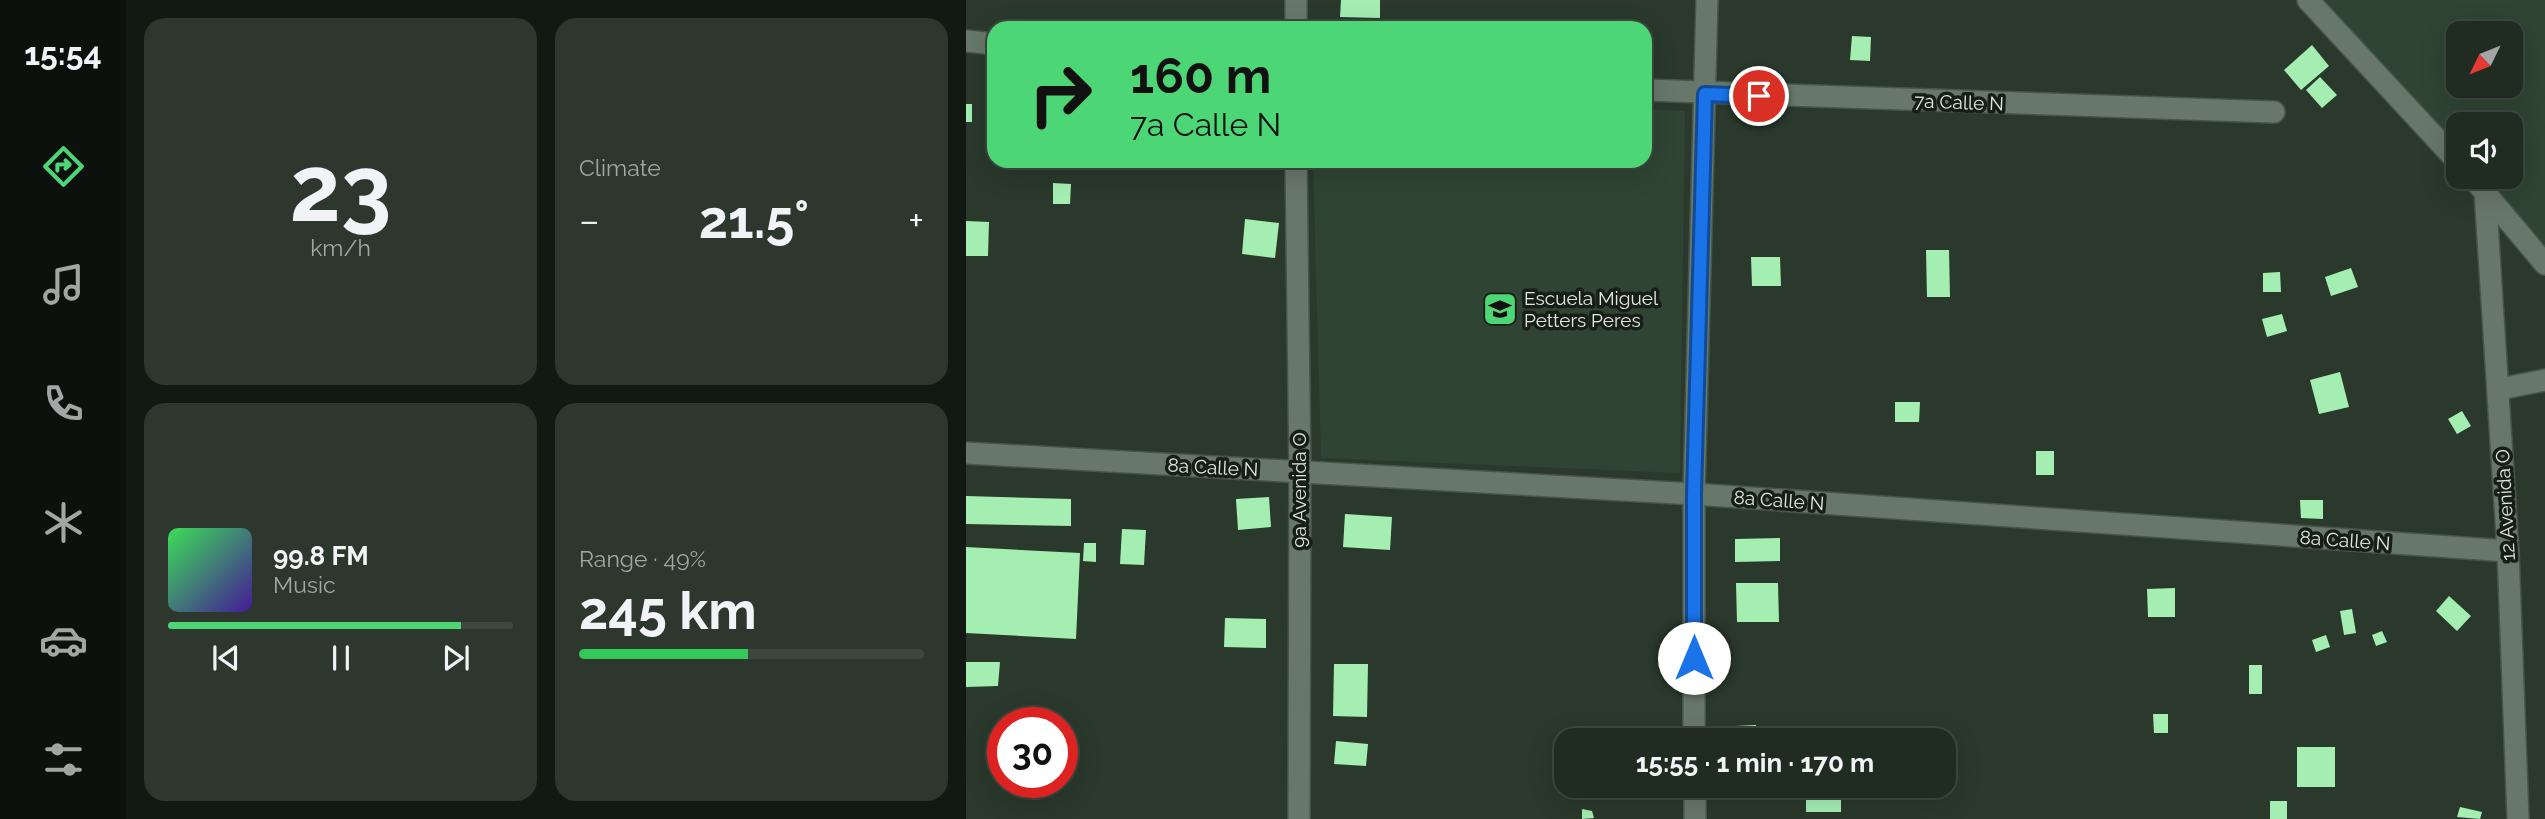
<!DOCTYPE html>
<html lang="en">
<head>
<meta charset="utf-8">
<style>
  body { margin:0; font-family:Raleway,sans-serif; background:#2d372e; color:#f1f3f6; height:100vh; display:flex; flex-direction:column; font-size:26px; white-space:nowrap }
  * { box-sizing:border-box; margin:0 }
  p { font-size:23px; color:#a2a7a5 }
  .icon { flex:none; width:38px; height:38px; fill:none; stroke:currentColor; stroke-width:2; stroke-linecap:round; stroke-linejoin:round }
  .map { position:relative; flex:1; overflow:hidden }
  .sheet { display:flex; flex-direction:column; gap:18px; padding:18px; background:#121812; width:840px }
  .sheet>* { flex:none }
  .top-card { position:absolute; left:21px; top:21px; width:665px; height:147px; border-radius:21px; box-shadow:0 7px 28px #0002,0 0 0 2px #3d473f; background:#4dd676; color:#111; overflow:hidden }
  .needle { width:46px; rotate:227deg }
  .tools { position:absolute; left:1480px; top:21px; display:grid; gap:14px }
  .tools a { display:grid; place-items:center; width:77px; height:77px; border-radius:14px; background:#202b21; box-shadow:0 7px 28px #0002,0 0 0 2px #3d473f; font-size:35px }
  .speed { position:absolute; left:21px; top:707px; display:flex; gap:14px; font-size:35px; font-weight:700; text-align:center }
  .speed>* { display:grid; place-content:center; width:91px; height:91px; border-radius:50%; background:#202b21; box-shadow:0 7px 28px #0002,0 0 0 2px #3d473f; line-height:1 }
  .speed .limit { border:10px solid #d22; background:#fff; color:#111 }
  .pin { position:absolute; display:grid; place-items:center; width:60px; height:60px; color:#fff; margin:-30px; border:4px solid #fff; border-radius:50%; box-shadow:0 2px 7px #0007 }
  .me { position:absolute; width:77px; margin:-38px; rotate:0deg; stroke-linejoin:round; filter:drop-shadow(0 0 5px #0008) }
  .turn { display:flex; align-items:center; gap:24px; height:147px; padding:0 28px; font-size:32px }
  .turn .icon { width:91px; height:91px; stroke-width:2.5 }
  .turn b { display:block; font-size:49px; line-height:60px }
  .big { font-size:52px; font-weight:700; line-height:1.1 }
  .sheet .tile { flex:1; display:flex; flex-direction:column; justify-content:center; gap:10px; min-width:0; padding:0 24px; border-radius:21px; background:#2d372e }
  .sheet .dial { align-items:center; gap:0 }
  .dial b { font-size:91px; line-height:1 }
  .song { display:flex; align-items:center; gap:21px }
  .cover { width:84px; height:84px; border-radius:10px; background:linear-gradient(135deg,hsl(130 70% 55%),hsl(260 70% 35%)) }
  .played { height:7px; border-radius:4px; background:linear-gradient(90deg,#4dd676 85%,#3d473f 85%) }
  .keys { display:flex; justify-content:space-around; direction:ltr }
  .heat { display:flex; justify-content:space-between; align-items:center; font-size:38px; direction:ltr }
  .charge { height:10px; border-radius:5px; background:linear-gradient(90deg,#34c759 49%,#3d473f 0) }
  .sheet .tiles { flex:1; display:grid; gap:18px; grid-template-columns:repeat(2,1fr) }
  .trip { position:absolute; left:588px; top:728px; width:402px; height:70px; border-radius:21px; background:#202b21; box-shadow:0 7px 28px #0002,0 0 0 2px #3d473f; font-weight:700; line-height:70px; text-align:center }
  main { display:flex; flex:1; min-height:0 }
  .tab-bar { display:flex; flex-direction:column; width:126px; justify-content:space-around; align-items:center; background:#0d110d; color:#a2a7a5 }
  .tab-bar .icon { width:49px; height:49px }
  .tab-bar .current { color:#4dd676 }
  .tab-bar b { font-size:32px; color:#f1f3f6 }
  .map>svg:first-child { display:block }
</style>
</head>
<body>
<main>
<nav class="tab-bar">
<b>15:54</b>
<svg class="icon current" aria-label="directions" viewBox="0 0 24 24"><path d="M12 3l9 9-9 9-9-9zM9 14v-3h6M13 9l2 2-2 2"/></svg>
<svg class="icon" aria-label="music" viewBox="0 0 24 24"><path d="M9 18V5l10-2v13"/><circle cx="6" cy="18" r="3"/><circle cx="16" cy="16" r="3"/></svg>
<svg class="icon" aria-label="phone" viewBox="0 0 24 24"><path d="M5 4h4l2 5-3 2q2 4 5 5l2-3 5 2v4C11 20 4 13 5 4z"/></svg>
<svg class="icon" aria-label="climate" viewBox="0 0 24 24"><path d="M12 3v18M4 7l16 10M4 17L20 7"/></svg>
<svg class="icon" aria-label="car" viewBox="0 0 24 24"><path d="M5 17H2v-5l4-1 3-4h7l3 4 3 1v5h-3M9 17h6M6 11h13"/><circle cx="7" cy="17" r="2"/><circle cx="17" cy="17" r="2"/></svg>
<svg class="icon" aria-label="filters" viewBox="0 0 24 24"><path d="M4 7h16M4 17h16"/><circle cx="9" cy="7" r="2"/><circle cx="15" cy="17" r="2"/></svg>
</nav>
<section class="sheet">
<div class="tiles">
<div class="tile dial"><b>23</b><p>km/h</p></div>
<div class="tile"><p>Climate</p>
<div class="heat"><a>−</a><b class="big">21.5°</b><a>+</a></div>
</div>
<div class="tile">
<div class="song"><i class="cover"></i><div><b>99.8 FM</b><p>Music</p></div></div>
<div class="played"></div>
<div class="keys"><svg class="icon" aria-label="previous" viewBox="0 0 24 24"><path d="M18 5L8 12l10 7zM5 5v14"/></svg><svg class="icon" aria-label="pause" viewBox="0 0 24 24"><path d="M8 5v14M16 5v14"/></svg><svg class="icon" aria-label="next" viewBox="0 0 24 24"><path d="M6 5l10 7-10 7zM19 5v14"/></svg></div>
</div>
<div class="tile"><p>Range · 49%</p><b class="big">245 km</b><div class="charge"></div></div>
</div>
</section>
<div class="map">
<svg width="1579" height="819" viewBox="0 0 1579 819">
  <rect width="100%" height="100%" fill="#2a392c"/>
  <g fill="#2f4433" fill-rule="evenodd">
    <path d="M1356,0h223v246l-63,-69h29v-53h-52v27zM1493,33h52v53h-52z"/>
    <polygon points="679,109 719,111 714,473 355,458 347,161 679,161"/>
  </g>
  <g fill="#a4eeb2">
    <polygon points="375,0 414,0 414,18 374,17"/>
    <polygon points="886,36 905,37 904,61 884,60"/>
    <polygon points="1346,45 1363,66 1335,90 1318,70"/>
    <polygon points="1354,77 1371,95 1356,108 1340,90"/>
    <rect x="0" y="104" width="6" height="18"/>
    <polygon points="87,183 105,184 104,204 87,204"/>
    <polygon points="279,219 313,223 309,258 276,254"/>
    <polygon points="0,221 23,222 22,256 0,256"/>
    <polygon points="960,250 983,250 984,297 961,297"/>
    <polygon points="785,257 814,257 815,286 786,286"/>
    <polygon points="1385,268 1392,287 1365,296 1359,277"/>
    <polygon points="1314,272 1315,292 1297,292 1297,273"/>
    <polygon points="1316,314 1321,331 1301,337 1296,319"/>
    <polygon points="1374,372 1383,407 1353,414 1344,380"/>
    <polygon points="929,402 954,402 953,422 929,422"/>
    <polygon points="1496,411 1505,426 1491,434 1482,419"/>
    <rect x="1070" y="451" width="18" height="24"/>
    <polygon points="0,496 105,499 105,526 0,524"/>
    <polygon points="303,497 305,527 272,530 270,499"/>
    <polygon points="1334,500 1357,500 1357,519 1335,518"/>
    <polygon points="379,514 426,517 424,550 377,547"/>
    <polygon points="156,529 180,530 178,565 154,564"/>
    <polygon points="814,538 814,561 769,562 769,539"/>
    <polygon points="118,543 130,543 130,562 117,561"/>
    <polygon points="0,547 114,553 110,639 0,633"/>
    <polygon points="770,583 812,583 813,622 771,622"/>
    <polygon points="1209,588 1209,617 1182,617 1181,589"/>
    <polygon points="1483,596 1505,616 1491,631 1470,611"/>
    <polygon points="1386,609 1390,633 1378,635 1374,611"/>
    <polygon points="259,618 300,619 300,648 258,647"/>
    <polygon points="1416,631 1421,642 1410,646 1406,635"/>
    <polygon points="1360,635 1364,647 1350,652 1346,640"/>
    <polygon points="0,662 34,662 32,686 0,687"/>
    <polygon points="368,664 402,664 401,717 367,716"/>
    <rect x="1283" y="665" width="13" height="29"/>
    <polygon points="1187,714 1202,714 1202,733 1188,733"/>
    <polygon points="790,725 790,740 770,740 769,726"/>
    <polygon points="370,741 402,744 400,766 368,764"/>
    <rect x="1331" y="747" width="38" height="40"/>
    <rect x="840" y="786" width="35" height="26"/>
    <rect x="1304" y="801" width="17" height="18"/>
    <polygon points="1494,807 1516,812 1514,819 1491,817"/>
    <polygon points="616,809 626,811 628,818 616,819"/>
  </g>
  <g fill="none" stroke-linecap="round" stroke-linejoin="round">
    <g stroke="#47544a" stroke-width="24">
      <g id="minor">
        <polyline points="1342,0 1493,163"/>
        <polyline points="330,28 330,0"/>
        <polyline points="0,41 28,44"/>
        <polyline points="679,90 1308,112"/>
        <polyline points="330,161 334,472 333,819"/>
        <polyline points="1506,177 1579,264"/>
        <polyline points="1519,191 1542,551 1552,819"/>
        <polyline points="1534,389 1579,380"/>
        <polyline points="0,453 728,494 1542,551"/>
        <polyline points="728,740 728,494 741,0"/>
        <polyline points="729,786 729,819"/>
      </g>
    </g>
    <use href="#minor" stroke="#677769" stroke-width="21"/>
  </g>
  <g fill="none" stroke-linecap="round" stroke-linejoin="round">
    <g stroke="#114b97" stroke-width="18">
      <polyline id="route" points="728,658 728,494 739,94 793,96"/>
    </g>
    <use href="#route" stroke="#1a73e8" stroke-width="12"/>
  </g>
  <defs>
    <g id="school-square" transform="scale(1.75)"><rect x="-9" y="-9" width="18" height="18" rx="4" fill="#4dd676" stroke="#171e18"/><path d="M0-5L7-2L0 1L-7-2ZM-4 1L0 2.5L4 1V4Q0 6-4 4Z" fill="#111"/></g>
  </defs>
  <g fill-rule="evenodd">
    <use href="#school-square" x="534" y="309"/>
  </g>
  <g text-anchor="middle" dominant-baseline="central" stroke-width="7" stroke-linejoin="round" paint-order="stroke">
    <g font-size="19" fill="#dee7df" stroke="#171e18">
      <text transform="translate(993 102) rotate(2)">7a Calle N</text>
      <text transform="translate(247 467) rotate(3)">8a Calle N</text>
      <text transform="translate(333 490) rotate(-90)">9a Avenida O</text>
      <text transform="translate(813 500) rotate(4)">8a Calle N</text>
      <text transform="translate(1539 505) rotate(-93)">12 Avenida O</text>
      <text transform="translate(1379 540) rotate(4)">8a Calle N</text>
    </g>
    <g font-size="19" fill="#dee7df" stroke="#171e18" text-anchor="start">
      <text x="558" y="298">Escuela Miguel<tspan x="558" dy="22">Petters Peres</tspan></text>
    </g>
  </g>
</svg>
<div class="tools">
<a><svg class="needle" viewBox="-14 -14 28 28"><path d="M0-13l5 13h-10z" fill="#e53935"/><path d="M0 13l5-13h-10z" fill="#a2a7a5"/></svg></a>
<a><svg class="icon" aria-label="sound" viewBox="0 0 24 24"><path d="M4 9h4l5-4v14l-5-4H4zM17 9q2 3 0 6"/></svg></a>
</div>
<div class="speed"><div class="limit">30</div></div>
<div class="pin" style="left:793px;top:96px;background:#d93025"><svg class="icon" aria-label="arrive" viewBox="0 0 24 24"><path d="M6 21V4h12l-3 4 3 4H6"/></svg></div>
<svg class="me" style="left:728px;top:658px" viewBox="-20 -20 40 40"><circle r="19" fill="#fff"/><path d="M0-13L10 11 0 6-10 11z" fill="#1a73e8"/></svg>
<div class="trip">15:55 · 1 min · 170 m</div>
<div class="top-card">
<div class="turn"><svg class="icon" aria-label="right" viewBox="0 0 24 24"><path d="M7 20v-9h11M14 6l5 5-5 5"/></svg><div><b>160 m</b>7a Calle N</div></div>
</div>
</div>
</main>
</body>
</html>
